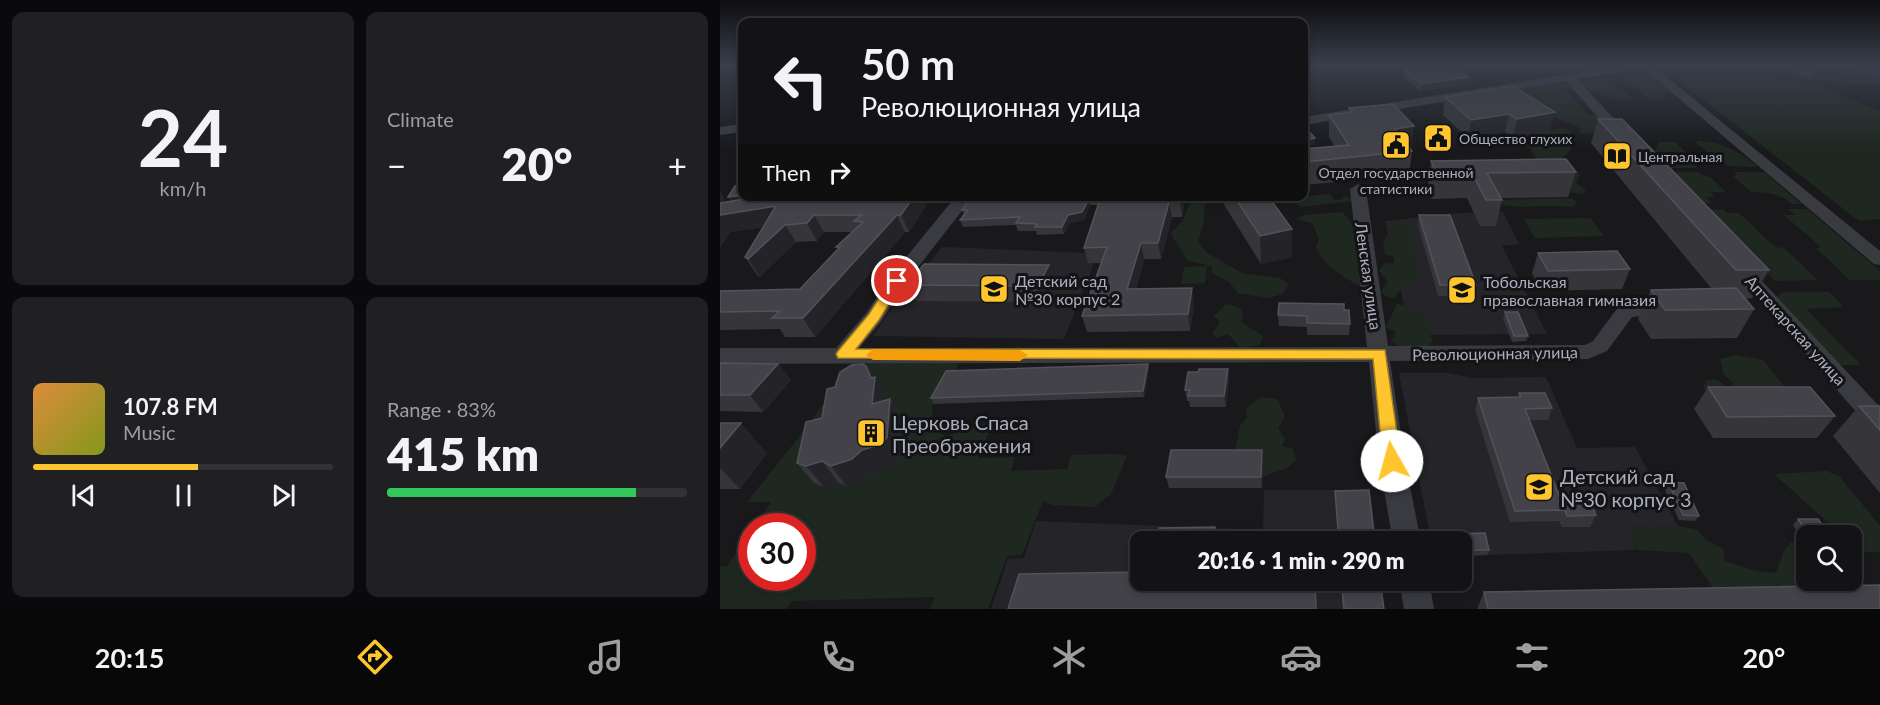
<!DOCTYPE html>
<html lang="en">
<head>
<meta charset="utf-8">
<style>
  body { margin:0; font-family:Lato,sans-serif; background:#202022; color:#f1f3f6; height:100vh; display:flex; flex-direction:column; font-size:22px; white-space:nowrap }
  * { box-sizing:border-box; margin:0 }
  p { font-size:20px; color:#9d9ea0 }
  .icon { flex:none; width:33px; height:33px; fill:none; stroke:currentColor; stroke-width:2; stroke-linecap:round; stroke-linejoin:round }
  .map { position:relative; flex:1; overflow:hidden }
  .drawer { display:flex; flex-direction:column; gap:12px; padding:12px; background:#0a0a0c; width:720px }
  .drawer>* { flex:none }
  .guide { position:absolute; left:18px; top:18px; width:570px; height:183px; border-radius:12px; box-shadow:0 3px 9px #0003,0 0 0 2px #323234; background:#131315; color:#f1f3f6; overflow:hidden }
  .controls { position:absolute; left:1076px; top:525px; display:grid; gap:12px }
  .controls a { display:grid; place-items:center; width:66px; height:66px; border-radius:12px; background:#131315; box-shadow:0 3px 9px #0003,0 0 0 2px #323234; font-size:30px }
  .speed { position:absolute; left:18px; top:513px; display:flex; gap:12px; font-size:30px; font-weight:700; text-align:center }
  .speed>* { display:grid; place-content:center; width:78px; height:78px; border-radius:50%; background:#131315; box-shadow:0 3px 9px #0003,0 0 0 2px #323234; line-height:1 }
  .speed .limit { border:9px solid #d22; background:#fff; color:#111 }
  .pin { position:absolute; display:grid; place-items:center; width:51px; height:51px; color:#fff; margin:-26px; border:3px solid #fff; border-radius:50%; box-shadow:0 2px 6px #0007 }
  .me { position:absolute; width:66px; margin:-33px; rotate:353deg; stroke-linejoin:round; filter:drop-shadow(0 0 4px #0008) }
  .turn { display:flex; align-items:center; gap:21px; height:126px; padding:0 24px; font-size:27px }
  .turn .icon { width:78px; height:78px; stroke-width:2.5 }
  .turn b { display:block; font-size:42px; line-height:51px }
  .then { display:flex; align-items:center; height:57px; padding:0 24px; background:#0003; gap:12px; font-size:22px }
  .big { font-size:45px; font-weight:800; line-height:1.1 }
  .drawer .card { flex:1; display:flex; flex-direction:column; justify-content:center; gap:9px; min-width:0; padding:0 21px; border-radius:12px; background:#202022 }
  .drawer .dial { align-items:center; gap:0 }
  .dial b { font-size:78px; line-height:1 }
  .song { display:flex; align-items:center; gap:18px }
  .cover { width:72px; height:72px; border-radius:9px; background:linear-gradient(135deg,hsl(30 70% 55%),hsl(70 70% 35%)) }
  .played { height:6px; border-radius:3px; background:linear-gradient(90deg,#ffc52e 55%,#323234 55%) }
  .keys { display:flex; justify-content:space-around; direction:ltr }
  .heat { display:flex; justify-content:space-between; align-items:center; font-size:33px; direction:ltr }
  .charge { height:9px; border-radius:4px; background:linear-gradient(90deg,#34c759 83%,#323234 0) }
  .drawer .tiles { flex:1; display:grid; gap:12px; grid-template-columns:repeat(2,1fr) }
  .trip { position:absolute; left:410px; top:531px; width:342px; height:60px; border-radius:12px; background:#131315; box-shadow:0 3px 9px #0003,0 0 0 2px #323234; font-weight:800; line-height:60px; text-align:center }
  .dock { display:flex; height:96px; justify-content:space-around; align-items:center; background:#080808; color:#9d9ea0 }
  .dock .icon { width:42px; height:42px }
  .dock .current { color:#ffc52e }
  .dock b { font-size:27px; color:#f1f3f6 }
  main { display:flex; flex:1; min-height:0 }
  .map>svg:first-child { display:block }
</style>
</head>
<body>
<main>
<section class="drawer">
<div class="tiles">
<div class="card dial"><b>24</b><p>km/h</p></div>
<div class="card"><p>Climate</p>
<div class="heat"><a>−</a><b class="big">20°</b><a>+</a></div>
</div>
<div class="card">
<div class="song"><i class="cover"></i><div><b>107.8 FM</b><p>Music</p></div></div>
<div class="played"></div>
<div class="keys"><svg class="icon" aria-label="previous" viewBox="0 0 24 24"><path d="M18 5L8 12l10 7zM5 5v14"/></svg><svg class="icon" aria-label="pause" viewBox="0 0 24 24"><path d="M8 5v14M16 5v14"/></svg><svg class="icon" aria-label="next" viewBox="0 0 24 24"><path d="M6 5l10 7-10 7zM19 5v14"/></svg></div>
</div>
<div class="card"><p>Range · 83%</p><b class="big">415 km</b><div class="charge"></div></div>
</div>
</section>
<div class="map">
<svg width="1160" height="609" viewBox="0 0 1160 609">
  <rect width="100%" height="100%" fill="#19191c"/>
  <g fill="#252529">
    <polygon points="1053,65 1135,69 1160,76 1160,85 1086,79"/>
    <polygon points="783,212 799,244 782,246 827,334 691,335 665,221 741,213"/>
    <polygon points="222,247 371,253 374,263 344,339 153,336 202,264 208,264"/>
    <polygon points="679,373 728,373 752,378 826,377 857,448 915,447 958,526 906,528 916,550 741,556 741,542 711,541"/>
    <polygon points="544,490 648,490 654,541 420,542 420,580 659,581 662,609 271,609 288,559 304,558 316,521 543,530"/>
  </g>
  <g fill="#1e2820" fill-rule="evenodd">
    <polygon points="1012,68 1068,81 1070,79 1094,84 1160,111 1160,219 1139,221 953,76"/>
    <polygon points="924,70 947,89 944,99 928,99 900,75"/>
    <path d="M887,77l25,22c-17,1 -42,-4 -54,-17z"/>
    <polygon points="842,81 854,87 846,90 867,114 878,115 897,135 860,133 859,126 845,122 786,89"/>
    <polygon points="843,128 852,132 837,141 852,148 844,157 834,161 855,169 860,175 856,183 866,190 862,194 851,192 851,185 815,157 810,148 797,142 793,137"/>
    <path d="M975,141c25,0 45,10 63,26 -38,0 -35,0 -63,-26z"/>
    <polygon points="939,142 955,142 978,164 973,164 977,168 947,168 932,159"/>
    <polygon points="950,172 978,172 984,176 990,177 1006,192 991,192 994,197 987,197 992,203 980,203"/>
    <path d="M1014,172h30l37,32h-9c-12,-10 -25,-12 -41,-12l-18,-16 4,-1z"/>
    <polygon points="610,194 615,200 623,199 623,196 630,198 631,201 582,207 578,205 574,197"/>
    <path d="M848,198l7,2 1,4 -4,3c-23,-3 -48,3 -72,-3l2,-4z"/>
    <path d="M481,199l8,2 -4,3 -2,22 -5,15 8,11 36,21 38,5 8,6 -5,10 -15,4 -30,-5 -9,-11 -16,-8 -2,-8 -25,-6c-3,-11 -11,-16 -15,-27l11,-11 8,-19z"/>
    <polygon points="1003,209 1007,213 1019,213 1055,247 1064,248 1098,280 1055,281 986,210"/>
    <polygon points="1068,209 1087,209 1160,271 1160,280 1130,280 1096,248 1101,247 1064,215 1075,215"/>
    <path d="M622,212c19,16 20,52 20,75 -17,-9 -38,-20 -46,-40l3,-8 -7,-16 -16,-4 9,-4z"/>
    <polygon points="870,218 884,236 815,238 804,219"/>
    <polygon points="683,221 693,224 694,228 689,232 699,276 685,285 674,298 666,296 661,291 668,282 659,271 664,264 680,262 679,257 665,255 663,242 675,223"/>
    <polygon points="487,266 485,283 461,284 464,267"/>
    <polygon points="1063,292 1109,292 1124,307 1086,309 1141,365 1118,365 1056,298"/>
    <polygon points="506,304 520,308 523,315 521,322 543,336 540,345 521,348 508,334 497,338 492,334 500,322 494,316"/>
    <polygon points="677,304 689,306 691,314 703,313 711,322 708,329 713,341 703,349 683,348 671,341 676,332 666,327"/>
    <polygon points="1017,355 1043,360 1078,404 992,395 983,388 986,380 997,380 1008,387 1014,384 1003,373 1000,359"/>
    <path d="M233,363l5,1 -2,6 -9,6 -15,30 2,24 12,6c15,-4 27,-11 42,-13l3,4 -13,31 37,-1 -4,14 56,-2 4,-14 44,-1 12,2 -16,38 -16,13 -43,-2 -9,-4 -21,54 -15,1 -19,53h-58l5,-12 -143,4 -6,8h-66v-42l7,-1 24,-35 1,47h50v-52h-47l16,-24h-24l66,-83 37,-55zM174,466l-17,5 -9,9 -20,7 -9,-4 -15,4 -9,-3z"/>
    <polygon points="541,397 557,399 565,416 558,429 565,438 562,446 573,449 576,460 567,468 542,477 543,462 515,452 520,425 527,418 526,409"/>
    <polygon points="1107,471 1120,477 1160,526 1160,552 1141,552 1131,544 1131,536 1122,535 1054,474"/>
    <polygon points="958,526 977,530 985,539 1003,549 1005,561 1036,571 1056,573 1064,551 1071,542 1086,545 1086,580 1131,580 1131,576 1138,585 995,591 969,553 917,550 905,528"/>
  </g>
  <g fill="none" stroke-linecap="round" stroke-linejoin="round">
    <g fill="#3a3b41" fill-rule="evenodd">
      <polygon points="904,65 932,65 1160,251 1160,265 1154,264 923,68 857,79 910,136 912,139 910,142 900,142 846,81 584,125 584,117"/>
      <polygon points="1124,65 1139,65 1160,71 1160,77"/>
      <polygon points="22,124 22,132 0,135 0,127"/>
      <polygon points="638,184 646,189 668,346 865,345 873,341 899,306 950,302 957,304 960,308 957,312 912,317 887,351 868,359 670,361 685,461 701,542 673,542 659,461 649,362 0,364 0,348 116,348 147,312 170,277 236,196 284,196 286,199 278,204 248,203 185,284 161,322 139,348 647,347 630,189"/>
      <polygon points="338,196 412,196 415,200 407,205 343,205 335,200"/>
      <polygon points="1020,263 1026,264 1160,407 1160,432 1152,430 1014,272 1011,268 1014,264"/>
      <polygon points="679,580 709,580 714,609 684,609"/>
    </g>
  </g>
  <g fill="#35353a">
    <polygon points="959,65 1014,65 1014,66 975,71"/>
    <polygon points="1055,65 1145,65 1140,73 1090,79"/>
    <polygon points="685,70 747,84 700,91 684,78"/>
    <polygon points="793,86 830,131 793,137 785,132 748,138 723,115 725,97"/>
    <polygon points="629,108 691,148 690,148 692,151 689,175 584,185 584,149 615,146 609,137 609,115 628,113"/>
    <polygon points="878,119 1049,270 1032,298 1025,299 1034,309 1017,338 931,339 918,319 931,290 991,288 871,143"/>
    <polygon points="711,161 856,172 848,197 781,198 782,200 776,226 760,226 747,198 712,199 708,186"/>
    <polygon points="0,192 4,197 4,202 11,201 8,197 22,196 212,196 189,232 185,232 95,337 65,337 60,329 0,330 0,291 80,289 118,250 116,247 132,232 104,232 97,241 76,242 40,277 37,275 25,257 43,227 10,232 0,248"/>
    <polygon points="381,196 463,196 464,206 462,217 452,217 441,259 424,259 416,289 474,305 470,331 367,332 362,316 381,263 368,263 364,248"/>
    <polygon points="503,196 548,196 572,229 572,257 541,264 503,203"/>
    <polygon points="370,206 364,220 350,223 344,234 317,235 316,231 298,231 296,225 243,227 240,220 244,215 242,210"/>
    <polygon points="699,215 756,285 754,296 718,296 698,225"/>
    <polygon points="818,253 910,269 902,289 821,291 812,273"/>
    <polygon points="329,265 334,281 323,302 196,301 188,285"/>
    <polygon points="624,310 630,324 629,335 587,335 587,327 559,326 558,315"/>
    <polygon points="785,312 808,336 806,341 792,342 783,318"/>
    <polygon points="0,363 58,364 71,380 43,412 0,411"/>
    <polygon points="146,366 168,400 170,399 184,421 182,459 174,466 157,471 148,480 127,487 119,483 104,487 95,484 77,463 102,418 115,387"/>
    <polygon points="429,370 424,397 214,404 211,398"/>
    <polygon points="509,380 506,407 470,407 469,401 467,401 465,390"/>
    <polygon points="988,387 1115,416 1097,438 993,438 974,409"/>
    <polygon points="799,393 832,408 828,420 809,420 839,495 876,515 870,527 842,527 839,521 790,522 755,410 758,398 798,397"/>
    <polygon points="1139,406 1160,406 1160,493 1113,436"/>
    <polygon points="0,423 47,453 20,489 0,489"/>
    <polygon points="543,461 542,488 449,488 446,477"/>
    <polygon points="948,482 979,516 975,521 959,520 944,488"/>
    <polygon points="615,491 655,542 618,542"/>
    <polygon points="1078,519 1110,536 1086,536 1086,545 1073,525"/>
    <polygon points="733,534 769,550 767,555 741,556 741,542 732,542 732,539"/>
    <polygon points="621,580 660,580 664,609 623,609"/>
    <polygon points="764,592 1160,609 757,609"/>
  </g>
  <g fill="#242428">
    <polygon points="996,65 1014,65 1014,66 975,71 977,67"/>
    <polygon points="1120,65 1145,65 1140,73 1090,79 1096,68"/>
    <polygon points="748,77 747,84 700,91 701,84"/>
    <polygon points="835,112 830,131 793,137 797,119"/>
    <polygon points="789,114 785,132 748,138 751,120"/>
    <polygon points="694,126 691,148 673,151 675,129"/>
    <polygon points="595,138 595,145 584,147 584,140"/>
    <polygon points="0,192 4,197 4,205 0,205"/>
    <polygon points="22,195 22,196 72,196 13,206 8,197"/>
    <polygon points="194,196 212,196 189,232 181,215"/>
    <polygon points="461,196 463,196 464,206 462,217 460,202"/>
    <polygon points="369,199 370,206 364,220 350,223 344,234 342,227 348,215"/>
    <polygon points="449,202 452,217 441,259 438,243"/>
    <polygon points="56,206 66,223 10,232 0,248 0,215"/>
    <polygon points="94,215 104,232 97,241 87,223"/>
    <polygon points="177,215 185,232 95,337 83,318"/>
    <polygon points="65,225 76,242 40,277 28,259"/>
    <polygon points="572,229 572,257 541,264 540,236"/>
    <polygon points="421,243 424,259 411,305 407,289"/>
    <polygon points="329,265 334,281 323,302 318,286"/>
    <polygon points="472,288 474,305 470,331 468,314"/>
    <polygon points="58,364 71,380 43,412 30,395"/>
    <polygon points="428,364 429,370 424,397 423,391"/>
    <polygon points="146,366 168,399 166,426 152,404 151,378"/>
    <polygon points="508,369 509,380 506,407 504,396"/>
    <polygon points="170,399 184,421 182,459 174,466 157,471 148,480 127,487 111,466"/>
    <polygon points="21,423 47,453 20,489 0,468 0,448"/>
    <polygon points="542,450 543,461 542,488 541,477"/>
    <polygon points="102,461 119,483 104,487 86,466"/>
    <polygon points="495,527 497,542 493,542"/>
  </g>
  <g fill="#424248" stroke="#52535a" stroke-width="1.5">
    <polygon points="970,65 996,65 977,67"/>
    <polygon points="1089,65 1120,65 1096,68"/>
    <polygon points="731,66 748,77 701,84 685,70"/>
    <polygon points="793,86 835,112 797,119 789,114 751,120 725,97"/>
    <polygon points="673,104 694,126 675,129 692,151 584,162 584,149 629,145 609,115 632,112 629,108"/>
    <polygon points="878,119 902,119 1049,270 1016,270"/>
    <polygon points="584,126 595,138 584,140"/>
    <polygon points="846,159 856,172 767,173 782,200 766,200 752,173 716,174 711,161"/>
    <polygon points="22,185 22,195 8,197 15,186"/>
    <polygon points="44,196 194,196 181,215 177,215 83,318 52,318 60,311 0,312 0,291 80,289 120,247 116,247 143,222 134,221 142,215 94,215 87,223 65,225 28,259 25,257 56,206 0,215 0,203"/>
    <polygon points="381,196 461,196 460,202 449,202 438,243 421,243 407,289 472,288 468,314 362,316 387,247 364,248"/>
    <polygon points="514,196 548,196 572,229 540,236"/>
    <polygon points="250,198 369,199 362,212 348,215 342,227 315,227 317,224 296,223 300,217 240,220 248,210 242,210"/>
    <polygon points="699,215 730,215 756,285 720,285"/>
    <polygon points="897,251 910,269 828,271 818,253"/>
    <polygon points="204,264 329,265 318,286 188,285"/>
    <polygon points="1016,288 1034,309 945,310 931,290"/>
    <polygon points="559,303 624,304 624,310 629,310 630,324 587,323 587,316 558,315"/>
    <polygon points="785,312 798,312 808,336 794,336"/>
    <polygon points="0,363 58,364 30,395 0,395"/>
    <polygon points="143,364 146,366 151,378 155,377 152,404 170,399 167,438 159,445 142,450 132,459 111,466 102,461 86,466 77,463 86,422 102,418 107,389 115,387 120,372 132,365"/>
    <polygon points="428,364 423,391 211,398 226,371"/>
    <polygon points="479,369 508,369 504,396 468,396 470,390 465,390 468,372 478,372"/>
    <polygon points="988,387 1090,387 1115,416 1007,417"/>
    <polygon points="799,393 825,393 832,408 805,409 839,495 867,494 876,515 847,516 845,510 795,511 758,398 801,397"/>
    <polygon points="1139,406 1160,406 1160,430"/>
    <polygon points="0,423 21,423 0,448"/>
    <polygon points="451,450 542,450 541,477 446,477"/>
    <polygon points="948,482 964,483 979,516 963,515"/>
    <polygon points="649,490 655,542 619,542 615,491"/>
    <polygon points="1078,519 1098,519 1110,536 1089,536"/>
    <polygon points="495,527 493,542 437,542 439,528"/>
    <polygon points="765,533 769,550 741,550 741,542 735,542 733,534"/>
    <polygon points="420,572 420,580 595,580 596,609 288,609 299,574"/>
    <polygon points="621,580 660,580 664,609 624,609"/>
    <polygon points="1160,585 1160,609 768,609 764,592"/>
  </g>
  <linearGradient id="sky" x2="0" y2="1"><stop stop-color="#0e0e0f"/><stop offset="0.43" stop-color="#383e4b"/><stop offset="1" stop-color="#383e4b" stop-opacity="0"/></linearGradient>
  <rect width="1160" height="150" fill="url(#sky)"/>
  <polygon fill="#ffc52e" stroke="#a6801e" stroke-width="1.5" points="177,277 183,281 159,320 136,349 665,350 681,461 679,466 672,468 666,466 663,461 653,359 118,358 116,354 118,351 149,314 172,278"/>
  <polygon fill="#f59e0b" points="153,349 300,350 308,355 300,361 153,360 146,355"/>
  <defs>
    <g id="civic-square" transform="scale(1.5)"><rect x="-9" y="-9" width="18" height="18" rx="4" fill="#ffc52e" stroke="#141417"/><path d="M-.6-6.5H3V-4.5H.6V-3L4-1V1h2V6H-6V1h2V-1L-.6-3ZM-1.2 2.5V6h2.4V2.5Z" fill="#111"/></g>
    <g id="library-square" transform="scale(1.5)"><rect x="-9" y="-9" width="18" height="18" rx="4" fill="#ffc52e" stroke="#141417"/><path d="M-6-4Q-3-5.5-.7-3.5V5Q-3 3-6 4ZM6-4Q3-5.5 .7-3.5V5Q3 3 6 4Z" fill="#111"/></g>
    <g id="school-square" transform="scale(1.5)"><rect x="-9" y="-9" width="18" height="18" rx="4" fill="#ffc52e" stroke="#141417"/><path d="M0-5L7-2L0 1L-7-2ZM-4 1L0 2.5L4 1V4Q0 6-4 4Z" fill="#111"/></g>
    <g id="building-square" transform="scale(1.5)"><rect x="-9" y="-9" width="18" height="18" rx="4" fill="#ffc52e" stroke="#141417"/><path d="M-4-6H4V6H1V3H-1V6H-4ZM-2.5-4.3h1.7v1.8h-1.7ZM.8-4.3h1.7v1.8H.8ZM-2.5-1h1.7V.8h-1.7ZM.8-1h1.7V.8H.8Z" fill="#111"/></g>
  </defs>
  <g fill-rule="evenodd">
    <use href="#civic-square" x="718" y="138"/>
    <use href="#civic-square" x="676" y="145"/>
    <use href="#library-square" x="897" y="156"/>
    <use href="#school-square" x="274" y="289"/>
    <use href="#school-square" x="742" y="290"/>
    <use href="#building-square" x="151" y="433"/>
    <use href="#school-square" x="819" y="487"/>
  </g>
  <g text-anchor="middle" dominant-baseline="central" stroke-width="6" stroke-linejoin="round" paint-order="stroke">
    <g font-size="14" fill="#abafbd" stroke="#141417" text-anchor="start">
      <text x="739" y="138">Общество глухих</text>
      <text x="918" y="156">Центральная</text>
      <text x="676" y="172" text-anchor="middle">Отдел государственной<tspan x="676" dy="16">статистики</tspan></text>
    </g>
    <g font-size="16" fill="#abafbd" stroke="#141417">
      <text transform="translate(649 276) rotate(82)">Ленская улица</text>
      <text transform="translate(1076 330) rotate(48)">Аптекарская улица</text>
      <text transform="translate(775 353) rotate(-1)">Революционная улица</text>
    </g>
    <g font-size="16" fill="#abafbd" stroke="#141417" text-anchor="start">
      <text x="295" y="280">Детский сад<tspan x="295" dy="18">№30 корпус 2</tspan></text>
      <text x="763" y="281">Тобольская<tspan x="763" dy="18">православная гимназия</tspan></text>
    </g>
    <g font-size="20" fill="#abafbd" stroke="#141417" text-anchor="start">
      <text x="172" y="422">Церковь Спаса<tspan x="172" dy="23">Преображения</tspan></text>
      <text x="840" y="476">Детский сад<tspan x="840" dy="23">№30 корпус 3</tspan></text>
    </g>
  </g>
</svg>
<div class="controls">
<a><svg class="icon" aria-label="search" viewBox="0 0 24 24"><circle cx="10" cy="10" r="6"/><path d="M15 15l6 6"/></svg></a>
</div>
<div class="speed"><div class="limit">30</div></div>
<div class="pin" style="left:177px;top:281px;background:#d93025"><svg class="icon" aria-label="arrive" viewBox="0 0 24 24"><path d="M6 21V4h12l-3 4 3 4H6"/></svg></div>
<svg class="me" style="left:672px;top:461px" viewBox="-20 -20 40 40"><circle r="19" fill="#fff"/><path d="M0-13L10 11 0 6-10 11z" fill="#ffc52e"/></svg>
<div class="trip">20:16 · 1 min · 290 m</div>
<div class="guide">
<div class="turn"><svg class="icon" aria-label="left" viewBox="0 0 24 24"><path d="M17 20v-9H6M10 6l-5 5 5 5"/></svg><div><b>50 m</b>Революционная улица</div></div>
<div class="then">Then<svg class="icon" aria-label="right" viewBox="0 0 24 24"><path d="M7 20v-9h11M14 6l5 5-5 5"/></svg></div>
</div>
</div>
</main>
<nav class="dock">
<b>20:15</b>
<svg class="icon current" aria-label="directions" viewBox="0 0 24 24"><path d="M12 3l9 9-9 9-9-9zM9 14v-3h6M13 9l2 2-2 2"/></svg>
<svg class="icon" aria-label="music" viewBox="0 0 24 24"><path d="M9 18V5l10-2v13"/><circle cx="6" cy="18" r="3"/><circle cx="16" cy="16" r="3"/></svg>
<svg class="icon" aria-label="phone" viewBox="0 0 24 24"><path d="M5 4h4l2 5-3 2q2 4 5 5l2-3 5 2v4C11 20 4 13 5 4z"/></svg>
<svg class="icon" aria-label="climate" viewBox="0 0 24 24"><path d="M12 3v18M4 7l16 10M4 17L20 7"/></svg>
<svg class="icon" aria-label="car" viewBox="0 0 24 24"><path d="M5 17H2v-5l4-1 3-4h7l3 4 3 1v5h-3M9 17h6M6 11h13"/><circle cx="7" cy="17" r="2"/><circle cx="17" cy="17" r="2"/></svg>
<svg class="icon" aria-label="filters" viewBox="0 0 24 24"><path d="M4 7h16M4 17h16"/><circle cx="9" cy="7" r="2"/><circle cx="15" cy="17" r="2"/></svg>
<b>20°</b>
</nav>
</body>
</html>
